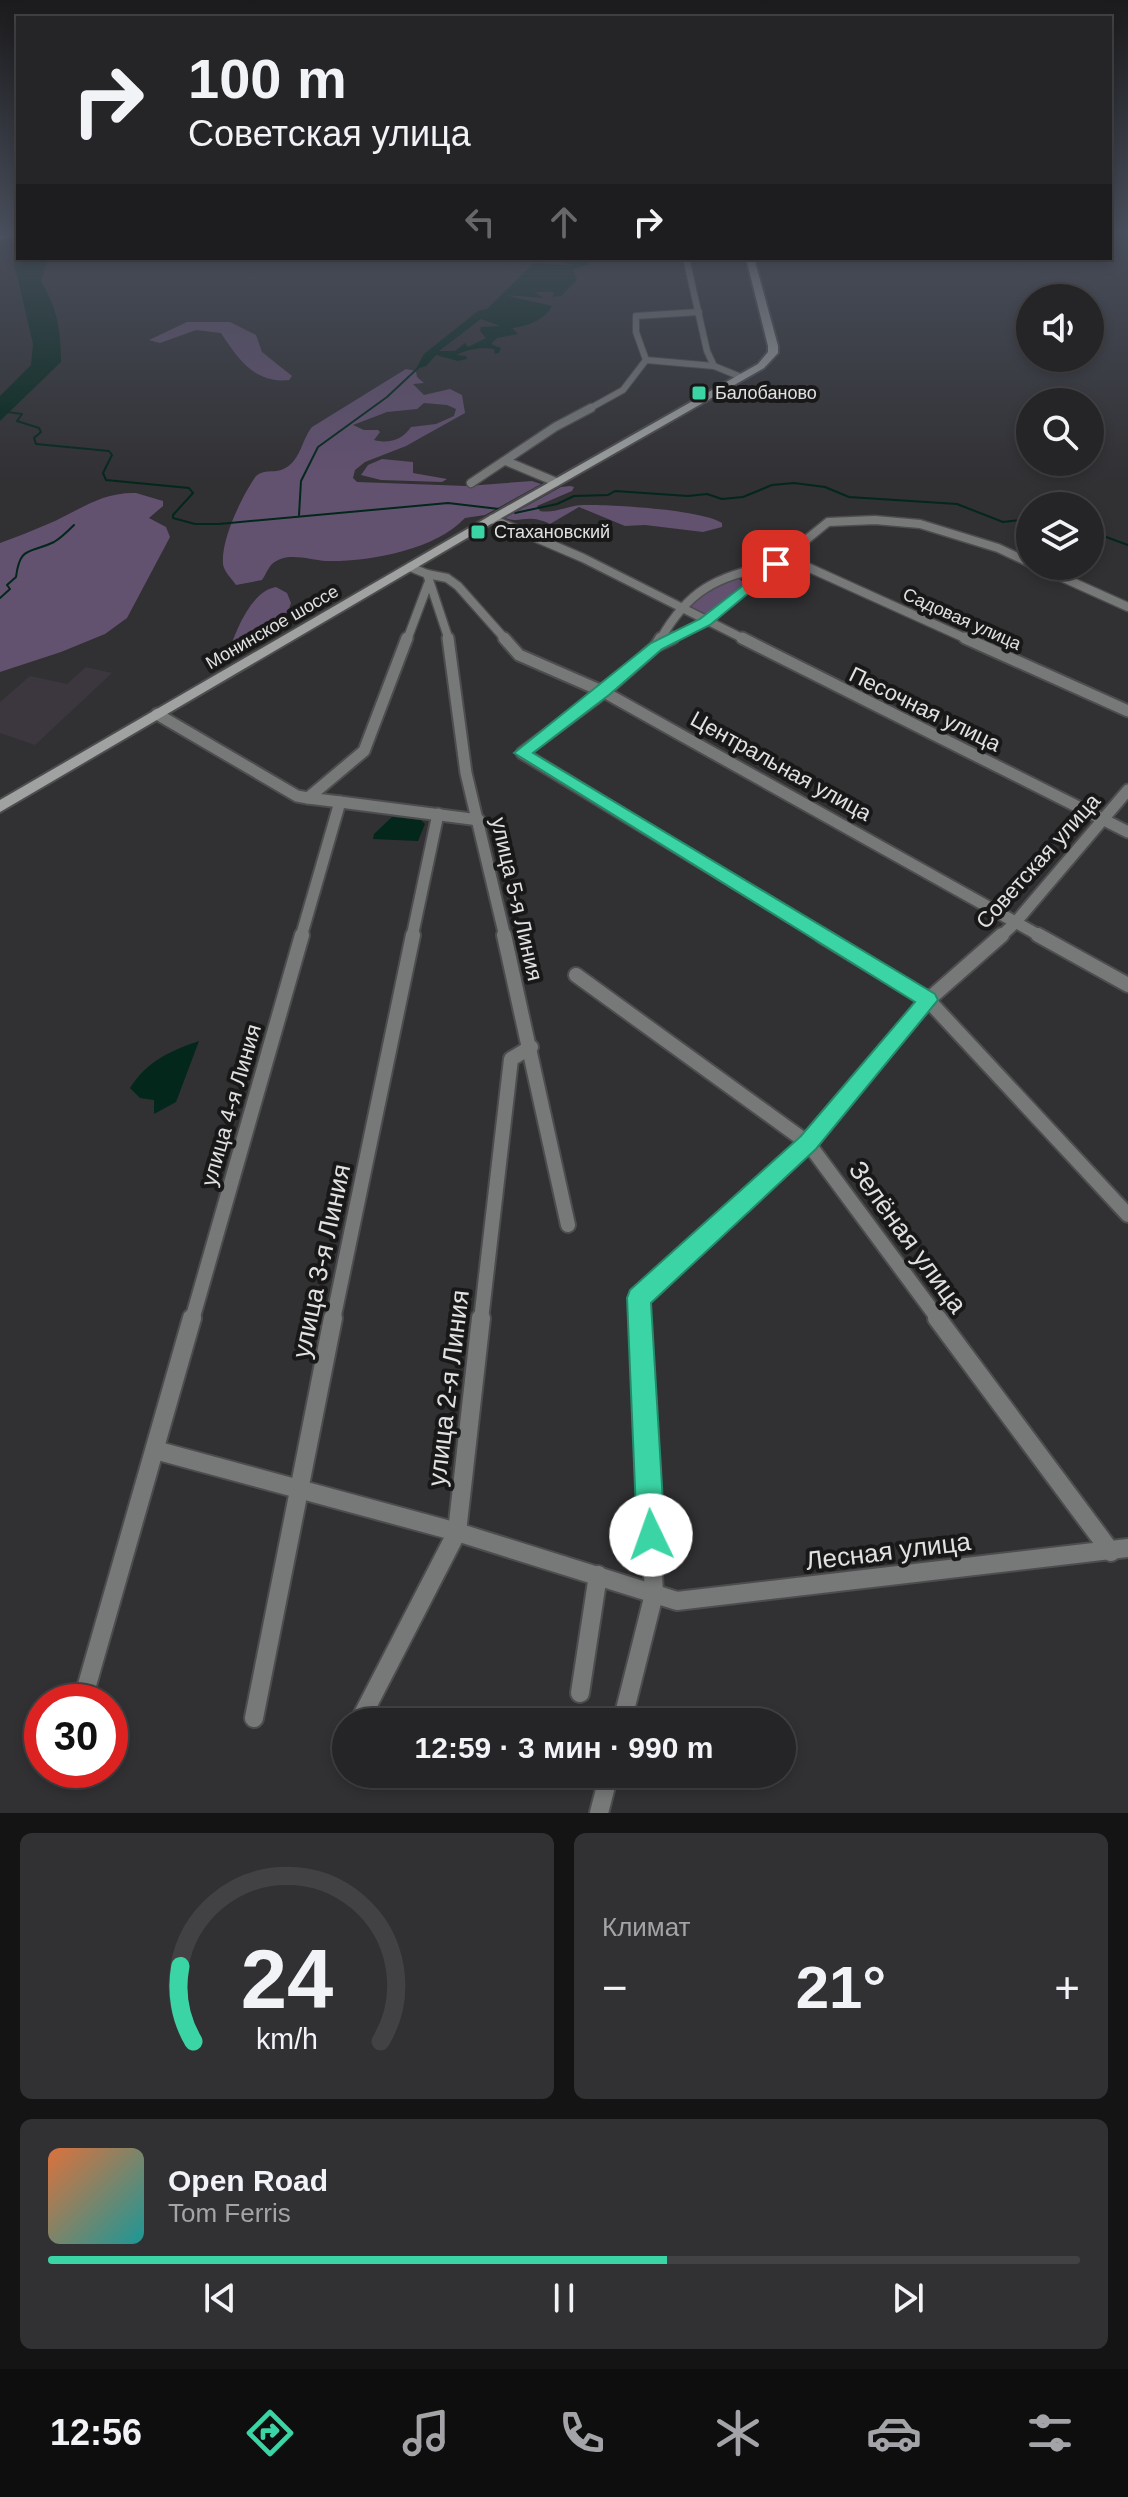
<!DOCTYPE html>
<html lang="ru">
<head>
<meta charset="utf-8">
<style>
  body { margin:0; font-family:Arial,sans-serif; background:#313032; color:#f1f3f6; height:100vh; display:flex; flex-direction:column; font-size:30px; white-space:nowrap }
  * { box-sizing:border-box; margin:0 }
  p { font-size:26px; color:#a3a4a7 }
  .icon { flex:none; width:44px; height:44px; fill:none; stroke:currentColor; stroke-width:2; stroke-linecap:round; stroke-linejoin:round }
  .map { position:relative; height:1813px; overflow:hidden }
  .details { display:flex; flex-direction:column; gap:20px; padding:20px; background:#141415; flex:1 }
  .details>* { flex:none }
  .banner { position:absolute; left:16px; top:16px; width:1096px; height:244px; border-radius:0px; box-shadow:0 4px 12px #0003,0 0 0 2px #424143; background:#252426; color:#f1f3f6; overflow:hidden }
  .tools { position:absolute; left:1016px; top:284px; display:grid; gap:16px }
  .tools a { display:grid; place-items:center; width:88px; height:88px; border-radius:50%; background:#252426; box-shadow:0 4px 12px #0003,0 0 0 2px #424143; font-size:40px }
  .speed { position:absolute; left:24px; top:1684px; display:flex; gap:16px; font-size:40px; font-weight:700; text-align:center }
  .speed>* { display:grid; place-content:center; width:104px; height:104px; border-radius:50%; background:#252426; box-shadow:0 4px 12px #0003,0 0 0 2px #424143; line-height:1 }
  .speed .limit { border:12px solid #d22; background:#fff; color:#111 }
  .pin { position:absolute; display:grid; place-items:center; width:68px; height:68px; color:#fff; margin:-34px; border-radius:16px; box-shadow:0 4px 12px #0006 }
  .me { position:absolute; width:88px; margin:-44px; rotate:357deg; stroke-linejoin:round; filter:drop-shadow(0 0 6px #0008) }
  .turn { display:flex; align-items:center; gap:28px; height:168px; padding:0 40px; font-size:36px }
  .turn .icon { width:104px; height:104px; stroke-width:2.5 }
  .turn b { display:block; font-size:56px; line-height:68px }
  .lanes { display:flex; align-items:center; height:76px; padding:0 40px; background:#0003; justify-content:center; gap:40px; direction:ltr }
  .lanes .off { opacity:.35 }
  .big { font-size:60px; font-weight:600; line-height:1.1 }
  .details .tile { flex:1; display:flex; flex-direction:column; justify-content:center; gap:12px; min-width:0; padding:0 28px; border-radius:12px; background:#313032 }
  .details .dial { align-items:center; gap:0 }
  .dial svg { height:208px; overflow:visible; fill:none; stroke:#424143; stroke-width:7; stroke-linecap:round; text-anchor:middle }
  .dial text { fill:#f1f3f6; stroke:none }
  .song { display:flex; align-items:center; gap:24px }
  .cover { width:96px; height:96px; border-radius:12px; background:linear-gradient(135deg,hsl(20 70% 55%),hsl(180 70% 35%)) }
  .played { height:8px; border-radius:4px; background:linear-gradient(90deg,#3bd4a4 60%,#424143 60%) }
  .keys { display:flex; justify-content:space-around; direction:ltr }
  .heat { display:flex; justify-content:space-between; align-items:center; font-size:44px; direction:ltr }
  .details .tiles { flex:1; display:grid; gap:20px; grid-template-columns:1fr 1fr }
  .tile:last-child { grid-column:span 2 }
  .trip { position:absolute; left:332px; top:1708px; width:464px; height:80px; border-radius:40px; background:#252426; box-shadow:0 4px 12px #0003,0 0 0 2px #424143; font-weight:600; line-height:80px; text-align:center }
  .tab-bar { display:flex; height:128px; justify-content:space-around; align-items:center; background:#0f0e0f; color:#a3a4a7 }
  .tab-bar .icon { width:56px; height:56px }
  .tab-bar .active { color:#3bd4a4 }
  .tab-bar b { font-size:36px; color:#f1f3f6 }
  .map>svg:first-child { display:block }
</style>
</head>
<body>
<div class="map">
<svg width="1128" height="1813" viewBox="0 0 1128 1813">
  <rect width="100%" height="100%" fill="#313033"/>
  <polygon fill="#3c373f" points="86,667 112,673 35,745 0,733 0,702 30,676 67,684"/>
  <g fill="#635170" fill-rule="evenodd">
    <path d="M187,322h43l26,13 6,17 30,24 -3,4c-34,4 -51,-21 -68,-47l-25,-3 -36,13 -11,-3z"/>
    <path d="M406,369l10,2 1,6 7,6 -11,1 11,11 26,-6 12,6 3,18 -59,33 -41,16 -10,8 -2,8 4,4 110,4 65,-5 9,3 -56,31 -20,3c-30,32 -96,44 -139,43 -17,-1 -39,-10 -54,3 -4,4 -7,12 -10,16l-26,5c-4,-6 -12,-13 -13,-21 -2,-25 19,-68 33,-88 9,-7 16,-3 25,-6 20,-7 20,-30 31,-43zM424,403l23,2 9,4 -2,7 -18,8 -25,3c-9,13 -22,17 -37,13l6,-8 -2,-2h-14l-11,-5 34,-13 30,-3z"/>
    <polygon points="382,459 413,462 413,473 447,479 442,482 381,480 361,475 368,465"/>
    <path d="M570,486l4,1 -2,4 -35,15 3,5c14,3 29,-6 43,-6 27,-1 120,5 139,18v4l-19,5 -58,-7 -20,1 -46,-19 -29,17c-24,-11 -28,0 -45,-6l56,-31z"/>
    <path d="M136,493l27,8v5l-14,12 17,9 4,10 -43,81 -22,16 -44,18 -61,20v-129c16,-6 32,-12 48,-19 31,-13 52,-32 88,-31z"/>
    <polygon points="738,578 745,584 709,615 702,616 688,607 713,588"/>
    <path d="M276,587l11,6 4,10 -3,9 -45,42 -16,3c7,-22 23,-66 49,-70z"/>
  </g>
  <g fill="#03271b" fill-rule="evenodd">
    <path d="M19,258h29l-7,23c16,27 20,49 20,81l-61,59v-25l31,-31 2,-21 -19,-81z"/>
    <path d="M535,258h55l-3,7 -14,5 4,10 -16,16 -9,1 2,-5h-20l10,6 -39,-3 47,11c-7,14 -26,21 -40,22l6,6 -21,4 -6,6 10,4 -2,5 -4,1 -1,-5c-11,-2 -28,0 -37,6l9,1 1,3 -9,2 -22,-6 -10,11 -10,3 8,-15 54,-43 9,-2 47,-46 40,3 -15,-5h-24zM481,319l19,7 -19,1 -1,4 6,7 -18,9 -3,-4 -10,8h-16z"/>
    <polygon points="392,817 421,820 425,824 418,841 373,839 374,834"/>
    <path d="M199,1041l-23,61 -22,12v-14l-14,-2 -10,-10c17,-27 40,-37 69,-47z"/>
  </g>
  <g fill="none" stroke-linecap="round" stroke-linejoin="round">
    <g stroke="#03271b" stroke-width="2">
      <polyline points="0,411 22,414 17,421 39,428 41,432 34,438 36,444 109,451 112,455 103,473 106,480 189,488 193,493 173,515 173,518 195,524 219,524 448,503 499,509"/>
      <polyline points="515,513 557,504 574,496 608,495 615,491 688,496 707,494 722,499 743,497 772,485 794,483 825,487 849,497 957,504 1003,522 1030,519"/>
      <polyline points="299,515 301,481 318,447 387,397 418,368"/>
      <polyline points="1090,531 1128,545"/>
      <path d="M0,598l10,-9 -3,-4 9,-8c4,-32 14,-23 38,-35 7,-4 14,-11 20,-17"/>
    </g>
    <g stroke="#4d4c4f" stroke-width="8">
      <g id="street-far4">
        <polyline points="686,258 707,351 714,366 741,377"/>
        <polyline points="646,360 636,332 636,316 699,312"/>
        <polyline points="646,360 714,366"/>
        <polyline points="587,410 623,390 646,360"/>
      </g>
    </g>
    <g stroke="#4d4c4f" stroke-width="11">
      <g id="street-far3">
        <polyline points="506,461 556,482"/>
        <polyline points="471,483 555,427 591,408"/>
        <polyline points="492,519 583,558 746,640"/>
        <polyline points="783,556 969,640"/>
        <polyline points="1037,566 1128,607"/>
        <polyline points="410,567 427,574 449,640"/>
        <polyline points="427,574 447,578 458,586 506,640"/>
        <polyline points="407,640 428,584"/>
        <path d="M660,640c29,-51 55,-62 111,-75"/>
        <polyline points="669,640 705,622 828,522 875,520 920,524 998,548 1030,563"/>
      </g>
    </g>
    <g stroke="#4d4c4f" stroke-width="15">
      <g id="street-far2">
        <polyline points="448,638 466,773 505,937"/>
        <polyline points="504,638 519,655 604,692 1042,937"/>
        <polyline points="673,638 656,646 604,692 522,753 824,937"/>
        <polyline points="742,638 1128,832"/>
        <polyline points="965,638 1128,711"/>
        <polyline points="656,646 661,638"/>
        <polyline points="157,714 297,796 308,798"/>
        <polyline points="340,802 479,820"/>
        <polyline points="301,937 340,802 308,798 364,751 407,638"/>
        <polyline points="412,937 438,814"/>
        <polyline points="1000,937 1015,923 1128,790"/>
      </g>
    </g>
    <g stroke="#4d4c4f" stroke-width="18">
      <g id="street-far1">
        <polyline points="504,935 568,1225"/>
        <polyline points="821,935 928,1000 1128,1215"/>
        <polyline points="1038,935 1128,985"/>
        <polyline points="576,975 808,1143 939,1320"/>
        <polyline points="192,1320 302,935"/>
        <polyline points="333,1320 413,935"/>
        <polyline points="481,1320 511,1059 531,1047"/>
        <polyline points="640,1320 639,1298 808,1143 928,1000 1002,935"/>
      </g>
    </g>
    <g stroke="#4d4c4f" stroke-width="22">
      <g id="street">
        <polyline points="937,1318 1111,1552"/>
        <polyline points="155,1450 457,1532 677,1601 1128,1548"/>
        <polyline points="85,1692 192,1318"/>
        <polyline points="580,1693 598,1575"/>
        <polyline points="254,1718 333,1318"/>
        <polyline points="359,1722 457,1532 481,1318"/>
        <polyline points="622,1722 654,1594 640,1318"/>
        <polyline points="599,1813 609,1774"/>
      </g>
    </g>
    <g stroke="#4d4c4f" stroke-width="4">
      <g id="secondary">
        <polygon points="13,230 18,230 18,234 0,240 0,235"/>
        <polygon points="746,258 754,258 778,346 778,353 764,368 496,521 0,812 0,800 488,517 758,364 768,352 768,346"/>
      </g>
    </g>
    <use href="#street-far4" stroke="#777978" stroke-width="6"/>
    <use href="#street-far3" stroke="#777978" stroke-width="8"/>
    <use href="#street-far2" stroke="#777978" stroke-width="11"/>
    <use href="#street-far1" stroke="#777978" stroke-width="14"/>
    <use href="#street" stroke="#777978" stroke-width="18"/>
    <use href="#secondary" fill="#9fa2a1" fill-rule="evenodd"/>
  </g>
  <linearGradient id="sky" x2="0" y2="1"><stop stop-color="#1b1a1c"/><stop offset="0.48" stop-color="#484e5b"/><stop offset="1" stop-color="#484e5b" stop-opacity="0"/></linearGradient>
  <rect width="1128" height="484" fill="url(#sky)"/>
  <polygon fill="#3bd4a4" stroke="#268a6b" stroke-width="2" points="776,560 780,561 780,567 710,625 662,649 609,695 533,753 935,994 938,1000 816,1149 651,1303 665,1535 661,1545 651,1549 641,1545 637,1535 627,1298 630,1290 801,1136 915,1002 514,753 651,643 700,619"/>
  <g fill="#3bd4a4" stroke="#191819" stroke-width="3">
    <rect x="691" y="385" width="16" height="16" rx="4"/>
    <rect x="470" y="524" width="16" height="16" rx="4"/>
  </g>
  <g text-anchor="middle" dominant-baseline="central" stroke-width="8" stroke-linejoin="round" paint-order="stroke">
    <g font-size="18" fill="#e1e0e2" stroke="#191819" text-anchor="start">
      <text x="715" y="393">Балобаново</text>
      <text x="494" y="532">Стахановский</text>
    </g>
    <g font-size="18" fill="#e1e0e2" stroke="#191819">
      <text transform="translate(962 619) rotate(24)">Садовая улица</text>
      <text transform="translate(272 627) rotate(-30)">Монинское шоссе</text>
    </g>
    <g font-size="22" fill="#e1e0e2" stroke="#191819">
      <text transform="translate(925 709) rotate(26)">Песочная улица</text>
      <text transform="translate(781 766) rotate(29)">Центральная улица</text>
      <text transform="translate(1038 861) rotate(-48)">Советская улица</text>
      <text transform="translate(517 899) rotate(77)">улица 5-я Линия</text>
      <text transform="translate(231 1105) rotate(-74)">улица 4-я Линия</text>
    </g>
    <g font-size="26" fill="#e1e0e2" stroke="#191819">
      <text transform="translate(908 1237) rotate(54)">Зелёная улица</text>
      <text transform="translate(321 1261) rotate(-78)">улица 3-я Линия</text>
      <text transform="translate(448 1388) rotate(-83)">улица 2-я Линия</text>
      <text transform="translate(888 1551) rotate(-7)">Лесная улица</text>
    </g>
  </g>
</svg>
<div class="tools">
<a><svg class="icon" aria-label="sound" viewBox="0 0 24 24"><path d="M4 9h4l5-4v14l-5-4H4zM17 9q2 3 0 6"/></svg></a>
<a><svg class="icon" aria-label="search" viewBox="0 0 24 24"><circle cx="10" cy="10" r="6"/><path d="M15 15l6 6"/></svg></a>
<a><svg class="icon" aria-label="layers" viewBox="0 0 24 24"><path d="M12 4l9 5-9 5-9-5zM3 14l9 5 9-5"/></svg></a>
</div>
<div class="speed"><div class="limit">30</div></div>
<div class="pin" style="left:776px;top:564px;background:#d93025"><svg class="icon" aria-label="arrive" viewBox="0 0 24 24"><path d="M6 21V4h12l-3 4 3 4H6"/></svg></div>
<svg class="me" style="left:651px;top:1535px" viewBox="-20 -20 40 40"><circle r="19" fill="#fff"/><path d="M0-13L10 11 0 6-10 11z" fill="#3bd4a4"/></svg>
<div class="trip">12:59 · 3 мин · 990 m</div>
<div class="banner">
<div class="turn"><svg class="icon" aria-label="right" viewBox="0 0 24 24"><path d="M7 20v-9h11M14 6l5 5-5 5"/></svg><div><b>100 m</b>Советская улица</div></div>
<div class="lanes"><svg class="icon off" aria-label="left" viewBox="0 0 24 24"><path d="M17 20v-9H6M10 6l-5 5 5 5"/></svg><svg class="icon off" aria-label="ahead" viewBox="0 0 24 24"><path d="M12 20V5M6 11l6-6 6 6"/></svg><svg class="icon" aria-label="right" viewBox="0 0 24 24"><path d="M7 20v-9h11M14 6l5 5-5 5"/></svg></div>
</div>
</div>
<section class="details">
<div class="tiles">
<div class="tile dial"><svg viewBox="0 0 100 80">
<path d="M14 69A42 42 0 1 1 86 69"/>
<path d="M14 69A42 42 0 0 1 9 40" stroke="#3bd4a4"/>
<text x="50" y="56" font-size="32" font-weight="700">24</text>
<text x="50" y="72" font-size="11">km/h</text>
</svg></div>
<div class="tile"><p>Климат</p>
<div class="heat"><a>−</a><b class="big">21°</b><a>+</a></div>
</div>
<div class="tile">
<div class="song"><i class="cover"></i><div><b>Open Road</b><p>Tom Ferris</p></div></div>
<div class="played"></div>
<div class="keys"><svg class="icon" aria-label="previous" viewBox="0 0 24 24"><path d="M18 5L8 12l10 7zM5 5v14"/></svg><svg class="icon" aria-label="pause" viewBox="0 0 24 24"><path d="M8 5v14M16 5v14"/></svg><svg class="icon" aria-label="next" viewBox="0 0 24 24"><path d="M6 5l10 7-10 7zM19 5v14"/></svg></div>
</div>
</div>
</section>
<nav class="tab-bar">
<b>12:56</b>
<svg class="icon active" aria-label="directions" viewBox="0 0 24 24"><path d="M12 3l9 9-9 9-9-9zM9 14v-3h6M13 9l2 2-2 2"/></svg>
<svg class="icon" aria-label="music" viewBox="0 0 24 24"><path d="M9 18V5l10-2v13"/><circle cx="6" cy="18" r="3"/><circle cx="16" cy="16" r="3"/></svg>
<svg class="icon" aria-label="phone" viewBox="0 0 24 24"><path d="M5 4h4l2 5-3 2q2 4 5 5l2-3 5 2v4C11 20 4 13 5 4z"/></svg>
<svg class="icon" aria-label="climate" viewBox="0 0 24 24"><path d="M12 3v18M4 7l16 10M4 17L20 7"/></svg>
<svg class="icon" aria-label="car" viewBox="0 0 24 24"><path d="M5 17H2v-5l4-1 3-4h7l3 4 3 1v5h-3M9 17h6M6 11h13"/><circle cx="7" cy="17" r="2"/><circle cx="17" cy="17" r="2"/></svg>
<svg class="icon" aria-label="filters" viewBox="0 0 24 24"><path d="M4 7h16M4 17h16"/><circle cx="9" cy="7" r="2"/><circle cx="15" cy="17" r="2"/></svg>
</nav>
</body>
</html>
